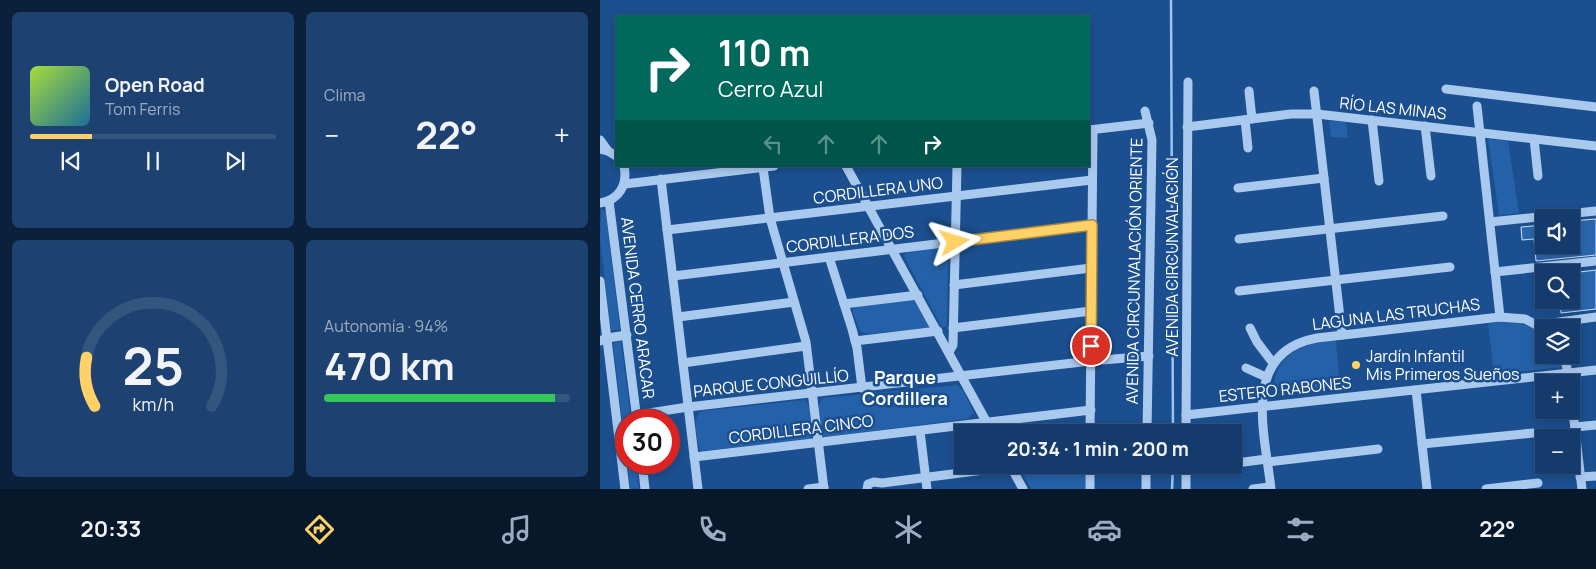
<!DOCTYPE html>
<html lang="es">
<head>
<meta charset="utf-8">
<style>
  body { margin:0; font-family:Manrope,sans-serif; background:#1d4271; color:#f1f3f6; height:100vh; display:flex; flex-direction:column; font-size:19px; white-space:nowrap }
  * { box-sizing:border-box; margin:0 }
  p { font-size:16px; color:#9dadc1 }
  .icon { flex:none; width:28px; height:28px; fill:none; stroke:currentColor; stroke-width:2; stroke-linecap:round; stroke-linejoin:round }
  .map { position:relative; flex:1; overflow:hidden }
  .drawer { display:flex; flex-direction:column; gap:12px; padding:12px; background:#0b203b; width:600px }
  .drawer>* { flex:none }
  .top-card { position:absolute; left:15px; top:15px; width:475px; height:152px; border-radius:0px; box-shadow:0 2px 8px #0003,0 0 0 1px #33557e; background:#00695c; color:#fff; overflow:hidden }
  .controls { position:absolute; left:935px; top:209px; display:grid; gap:10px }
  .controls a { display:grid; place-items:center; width:45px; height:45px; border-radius:0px; background:#143b6b; box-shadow:0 2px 8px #0003,0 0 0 1px #33557e; font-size:25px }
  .speed { position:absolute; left:15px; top:409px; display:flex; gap:10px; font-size:25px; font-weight:700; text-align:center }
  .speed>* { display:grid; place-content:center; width:65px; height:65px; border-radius:50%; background:#143b6b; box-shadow:0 2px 8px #0003,0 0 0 1px #33557e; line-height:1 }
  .speed .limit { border:8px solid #d22; background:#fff; color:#111 }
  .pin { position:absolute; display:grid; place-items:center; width:42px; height:42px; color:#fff; margin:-21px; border:2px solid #fff; border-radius:50%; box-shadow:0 1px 5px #0007 }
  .me { position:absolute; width:55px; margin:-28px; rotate:83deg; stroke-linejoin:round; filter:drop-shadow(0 0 4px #0008) }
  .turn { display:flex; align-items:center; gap:18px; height:105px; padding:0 20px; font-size:22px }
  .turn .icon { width:65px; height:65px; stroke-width:2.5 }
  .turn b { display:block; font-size:35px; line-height:42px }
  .lanes { display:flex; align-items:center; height:48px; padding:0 20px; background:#0003; justify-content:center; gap:25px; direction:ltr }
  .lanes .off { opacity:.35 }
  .big { font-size:38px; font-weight:700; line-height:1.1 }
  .drawer .widget { flex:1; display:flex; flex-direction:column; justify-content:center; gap:8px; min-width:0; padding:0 18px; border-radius:8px; background:#1d4271 }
  .drawer .dial { align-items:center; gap:0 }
  .dial svg { height:130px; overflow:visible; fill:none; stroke:#33557e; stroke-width:7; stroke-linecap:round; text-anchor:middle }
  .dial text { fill:#f1f3f6; stroke:none }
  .song { display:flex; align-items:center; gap:15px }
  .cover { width:60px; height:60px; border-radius:8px; background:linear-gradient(135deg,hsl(80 70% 55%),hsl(200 70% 35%)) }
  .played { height:5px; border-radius:2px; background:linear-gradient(90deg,#ffd166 25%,#33557e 25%) }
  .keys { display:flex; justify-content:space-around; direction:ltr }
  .heat { display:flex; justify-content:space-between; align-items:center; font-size:28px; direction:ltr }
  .charge { height:8px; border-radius:4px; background:linear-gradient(90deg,#34c759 94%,#33557e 0) }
  .drawer .tiles { flex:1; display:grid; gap:12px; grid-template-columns:repeat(2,1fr) }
  .trip { position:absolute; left:354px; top:424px; width:288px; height:50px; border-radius:0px; background:#143b6b; box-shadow:0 2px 8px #0003,0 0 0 1px #33557e; font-weight:700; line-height:50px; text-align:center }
  .tabs { display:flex; height:80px; justify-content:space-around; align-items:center; background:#08182b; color:#9dadc1 }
  .tabs .icon { width:35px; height:35px }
  .tabs .current { color:#ffd166 }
  .tabs b { font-size:22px; color:#f1f3f6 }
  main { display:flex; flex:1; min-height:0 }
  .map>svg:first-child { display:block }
</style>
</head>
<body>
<main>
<section class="drawer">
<div class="tiles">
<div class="widget">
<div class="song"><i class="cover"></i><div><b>Open Road</b><p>Tom Ferris</p></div></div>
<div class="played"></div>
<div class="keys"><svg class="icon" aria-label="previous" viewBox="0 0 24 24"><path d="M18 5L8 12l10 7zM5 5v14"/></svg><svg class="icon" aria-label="pause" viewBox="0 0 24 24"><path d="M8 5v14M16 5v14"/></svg><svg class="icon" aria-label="next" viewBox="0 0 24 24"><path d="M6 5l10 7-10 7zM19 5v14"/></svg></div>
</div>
<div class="widget"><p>Clima</p>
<div class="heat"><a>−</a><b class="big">22°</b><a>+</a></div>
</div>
<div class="widget dial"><svg viewBox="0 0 100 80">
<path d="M14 69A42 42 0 1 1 86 69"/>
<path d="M14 69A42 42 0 0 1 9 39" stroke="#ffd166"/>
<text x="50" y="56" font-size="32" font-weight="700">25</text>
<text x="50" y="72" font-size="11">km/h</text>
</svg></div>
<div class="widget"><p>Autonomía · 94%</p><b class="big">470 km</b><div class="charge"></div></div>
</div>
</section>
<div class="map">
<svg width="996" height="489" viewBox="0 0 996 489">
  <rect width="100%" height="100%" fill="#1b4f8f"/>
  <g fill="#2461a8">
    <polygon points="729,121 746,122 748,138 731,137"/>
    <polygon points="888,139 908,141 919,213 899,215"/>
    <polygon points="1,209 6,213 20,330 11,330 0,239"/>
    <polygon points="344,247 348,253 347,326 342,328 304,256 307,252"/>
    <polygon points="312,300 317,301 329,324 327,328 266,334 260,331 252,311 256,307"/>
    <polygon points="910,321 935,328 944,336 944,355 958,355 963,367 894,374 888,323"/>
    <path d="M736,340l4,48 -66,6c-3,-39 29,-51 62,-54z"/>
    <polygon points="21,341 31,420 26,420 26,455 13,343"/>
    <path d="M357,385l6,5 11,23 -7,6 -142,18 -3,-2c-2,-11 -8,-28 1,-37z"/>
    <path d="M204,400c10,6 10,25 9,36l-4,3 -107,12 -3,-2c-1,-11 -8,-30 2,-38z"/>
    <polygon points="27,463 36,463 39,489 30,489"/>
    <polygon points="468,465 481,465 485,468 485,489 431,489 424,476 426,470"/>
  </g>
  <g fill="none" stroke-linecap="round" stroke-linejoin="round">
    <g stroke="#9cc4f0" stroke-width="2.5">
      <polyline points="571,0 573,432"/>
      <polyline points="572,489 573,465"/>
    </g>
  </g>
  <g fill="#2a66ad" stroke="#cfe3fa">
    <polygon points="996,219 996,255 936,261 934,239 922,240 921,227 944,225 944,248 971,245 971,221"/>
    <polygon points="996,270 996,309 961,313 960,300 971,300 971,273"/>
  </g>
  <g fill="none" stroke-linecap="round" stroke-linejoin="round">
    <g stroke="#a9c9ee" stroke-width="9">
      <polyline points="846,89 996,107"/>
      <polyline points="649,91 652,119"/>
      <polyline points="714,91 742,335"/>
      <polyline points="877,106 900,317"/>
      <polyline points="545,111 552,140 547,432"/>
      <polyline points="645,120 648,148"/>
      <polyline points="772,120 779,181"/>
      <polyline points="825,126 831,176"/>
      <polyline points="587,127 691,114 717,114 996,146"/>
      <polyline points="489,130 549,123"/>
      <polyline points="934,139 938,176"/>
      <polyline points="0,140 8,151"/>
      <polyline points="0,149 8,151 16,156"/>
      <polyline points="246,166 392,432"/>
      <polyline points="163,168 170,218 206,342 224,489"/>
      <polyline points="61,179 98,489"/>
      <polyline points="25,184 174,166"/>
      <polyline points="638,188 724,178"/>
      <polyline points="9,201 37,420"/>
      <path d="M0,203c19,-3 28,-18 24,-37"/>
      <polyline points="890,222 996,211"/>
      <polyline points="67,230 492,180"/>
      <polyline points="639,239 843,216"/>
      <polyline points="229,257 252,329 257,348 262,388"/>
      <polyline points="895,272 996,261"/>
      <polyline points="73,276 492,225"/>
      <polyline points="0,281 25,489"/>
      <polyline points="354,285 491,268"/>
      <polyline points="639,291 850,267"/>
      <polyline points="244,304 318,295"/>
      <polyline points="78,317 194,302"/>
      <polyline points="937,325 996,317"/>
      <polyline points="353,328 491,311"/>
      <polyline points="650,328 657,342 673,363"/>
      <polyline points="0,341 7,338 27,335"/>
      <polyline points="255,341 338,331"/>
      <polyline points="349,352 353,345 357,166"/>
      <polyline points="964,355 970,382"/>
      <polyline points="83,363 206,346"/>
      <polyline points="646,368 666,377"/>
      <polyline points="816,390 827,489"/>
      <polyline points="971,395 982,489"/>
      <polyline points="36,415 88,407 491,361 549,356"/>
      <polyline points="586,415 996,370"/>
      <polyline points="975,427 996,425"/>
      <polyline points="320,431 327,489"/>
      <polyline points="490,432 493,130"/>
      <polyline points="586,432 588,82"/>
      <polyline points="822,444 933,433"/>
      <polyline points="94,457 491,410"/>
      <polyline points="42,462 45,489"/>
      <polyline points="668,462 778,449"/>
      <polyline points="636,463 667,459"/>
      <polyline points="410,465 423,489"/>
      <polyline points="980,477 996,476"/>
      <polyline points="208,489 224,487"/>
      <polyline points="267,489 268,484 274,482 282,483 423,465"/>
      <polyline points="490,489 490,465"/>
      <polyline points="546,489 546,465"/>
      <polyline points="586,489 586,465"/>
      <polyline points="653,489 670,487"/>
      <path d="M671,489c-6,-55 -31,-137 46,-151l183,-21 25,2 19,10"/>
      <polyline points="886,489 938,483"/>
    </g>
  </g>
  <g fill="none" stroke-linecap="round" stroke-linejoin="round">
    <g stroke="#a68842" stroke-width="12">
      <polyline id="route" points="355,242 492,225 491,346"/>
    </g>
    <use href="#route" stroke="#ffd166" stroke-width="9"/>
  </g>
  <circle fill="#ffd166" stroke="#1b4f8f" stroke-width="2" cx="756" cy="365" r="5"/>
  <g text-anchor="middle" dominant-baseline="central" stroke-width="5" stroke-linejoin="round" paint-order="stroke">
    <g font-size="16" fill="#fff" stroke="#1b4f8f">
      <text transform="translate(793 108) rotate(6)">RÍO LAS MINAS</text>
      <text transform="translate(278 190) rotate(-7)">CORDILLERA UNO</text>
      <text transform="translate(250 239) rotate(-7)">CORDILLERA DOS</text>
      <text transform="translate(572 257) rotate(-90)">AVENIDA CIRCUNVALACIÓN</text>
      <text transform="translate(534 271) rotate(-89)">AVENIDA CIRCUNVALACIÓN ORIENTE</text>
      <text transform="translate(38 308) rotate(83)">AVENIDA CERRO ARACAR</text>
      <text transform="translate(796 314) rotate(-7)">LAGUNA LAS TRUCHAS</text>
      <text transform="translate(171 383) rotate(-6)">PARQUE CONGUILLÍO</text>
      <text transform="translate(685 389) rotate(-6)">ESTERO RABONES</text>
      <text transform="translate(201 429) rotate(-7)">CORDILLERA CINCO</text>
    </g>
    <g font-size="16" fill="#fff" stroke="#1b4f8f" text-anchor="start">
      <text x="766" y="356">Jardín Infantil<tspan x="766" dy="18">Mis Primeros Sueños</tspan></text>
    </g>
    <g font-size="18" font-weight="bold" fill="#fff" stroke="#1b4f8f">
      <text x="305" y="377">Parque<tspan x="305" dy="21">Cordillera</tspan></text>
    </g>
  </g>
</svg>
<div class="controls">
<a><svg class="icon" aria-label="sound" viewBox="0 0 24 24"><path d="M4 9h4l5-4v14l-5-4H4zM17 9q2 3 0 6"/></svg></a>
<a><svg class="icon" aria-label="search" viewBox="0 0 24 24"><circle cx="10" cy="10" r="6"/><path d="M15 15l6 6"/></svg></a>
<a><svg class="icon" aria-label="layers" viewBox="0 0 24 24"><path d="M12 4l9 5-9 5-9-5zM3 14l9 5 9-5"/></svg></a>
<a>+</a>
<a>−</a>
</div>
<div class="speed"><div class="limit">30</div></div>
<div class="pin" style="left:491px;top:346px;background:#d93025"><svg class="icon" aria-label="arrive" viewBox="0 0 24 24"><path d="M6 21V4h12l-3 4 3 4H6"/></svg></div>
<svg class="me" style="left:355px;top:242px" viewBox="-20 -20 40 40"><path d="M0-17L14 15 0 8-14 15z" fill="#ffd166" stroke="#fff" stroke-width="4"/></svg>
<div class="trip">20:34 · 1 min · 200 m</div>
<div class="top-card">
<div class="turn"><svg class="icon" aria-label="right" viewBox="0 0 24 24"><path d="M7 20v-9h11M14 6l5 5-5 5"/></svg><div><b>110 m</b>Cerro Azul</div></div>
<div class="lanes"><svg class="icon off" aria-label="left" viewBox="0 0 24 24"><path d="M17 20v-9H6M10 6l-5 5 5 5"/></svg><svg class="icon off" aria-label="ahead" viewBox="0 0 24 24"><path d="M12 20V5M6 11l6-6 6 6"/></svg><svg class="icon off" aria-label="ahead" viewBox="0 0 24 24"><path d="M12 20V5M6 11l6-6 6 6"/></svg><svg class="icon" aria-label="right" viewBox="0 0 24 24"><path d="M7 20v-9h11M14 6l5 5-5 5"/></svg></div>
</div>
</div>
</main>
<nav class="tabs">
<b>20:33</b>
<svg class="icon current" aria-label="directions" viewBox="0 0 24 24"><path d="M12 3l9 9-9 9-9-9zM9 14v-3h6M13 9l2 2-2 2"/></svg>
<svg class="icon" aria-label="music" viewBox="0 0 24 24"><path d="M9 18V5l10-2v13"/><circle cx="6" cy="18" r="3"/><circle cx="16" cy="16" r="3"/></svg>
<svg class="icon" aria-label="phone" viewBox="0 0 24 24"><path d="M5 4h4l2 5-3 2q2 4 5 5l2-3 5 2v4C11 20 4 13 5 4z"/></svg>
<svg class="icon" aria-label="climate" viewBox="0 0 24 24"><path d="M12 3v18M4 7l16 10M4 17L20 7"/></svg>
<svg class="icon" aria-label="car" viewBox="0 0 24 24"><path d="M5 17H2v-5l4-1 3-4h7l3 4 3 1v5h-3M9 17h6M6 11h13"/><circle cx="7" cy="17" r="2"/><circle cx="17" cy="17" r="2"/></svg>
<svg class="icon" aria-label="filters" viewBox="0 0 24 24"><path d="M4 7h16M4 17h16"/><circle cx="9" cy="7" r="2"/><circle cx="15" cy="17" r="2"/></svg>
<b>22°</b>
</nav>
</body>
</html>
